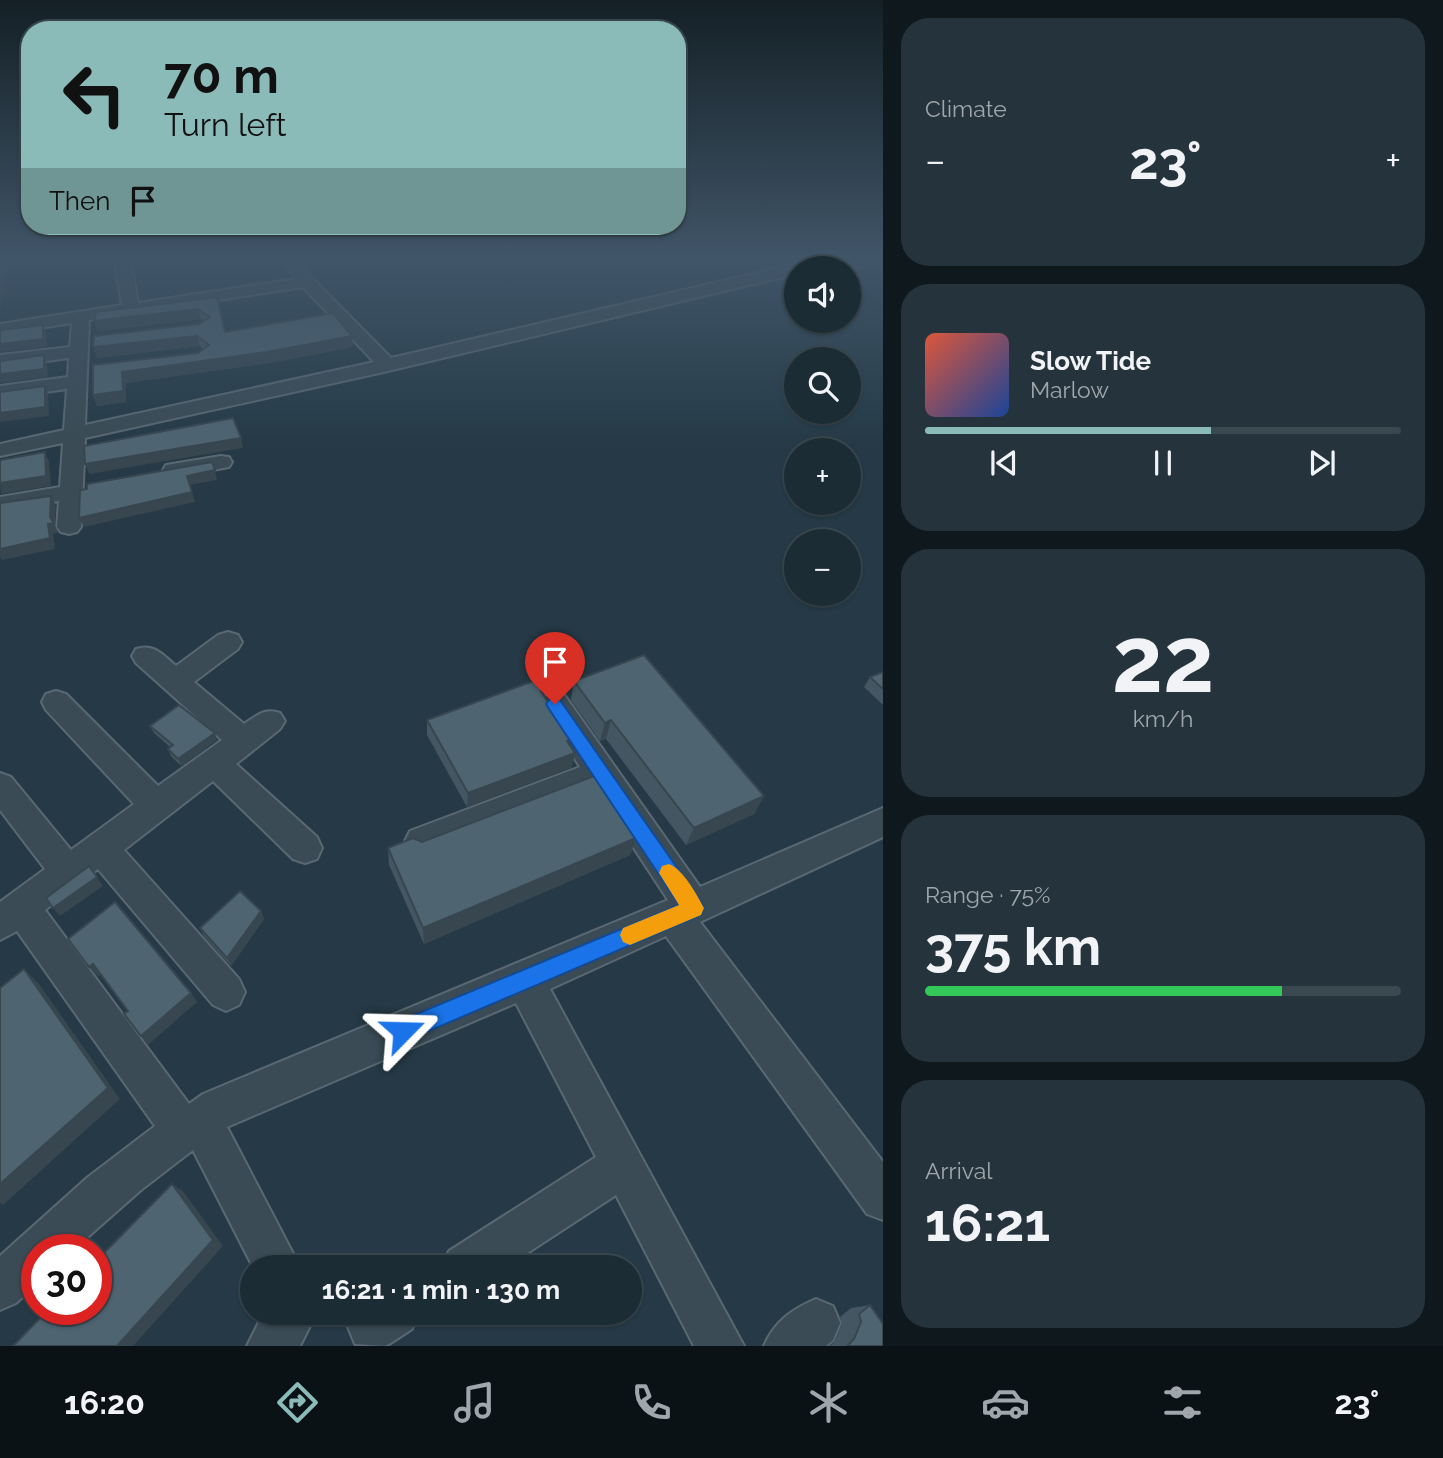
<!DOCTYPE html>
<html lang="en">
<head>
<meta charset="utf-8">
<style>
  body { margin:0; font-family:Raleway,sans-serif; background:#25343c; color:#f1f3f6; height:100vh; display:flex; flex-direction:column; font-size:26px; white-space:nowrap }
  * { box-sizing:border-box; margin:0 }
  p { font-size:23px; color:#a0a7ac }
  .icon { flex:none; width:38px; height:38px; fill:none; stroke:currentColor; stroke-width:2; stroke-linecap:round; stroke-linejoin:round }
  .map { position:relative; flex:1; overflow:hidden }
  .panel { display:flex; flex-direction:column; gap:18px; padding:18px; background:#0f181d; width:560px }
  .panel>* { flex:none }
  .guide { position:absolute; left:21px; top:21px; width:665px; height:214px; border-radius:28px; box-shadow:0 2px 5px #0004,0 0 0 2px #3a484f; background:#8bbbb9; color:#111; overflow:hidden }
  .fabs { position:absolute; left:784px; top:256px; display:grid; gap:14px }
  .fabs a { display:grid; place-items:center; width:77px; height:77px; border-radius:50%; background:#1c2c34; box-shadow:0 2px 5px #0004,0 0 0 2px #3a484f; font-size:35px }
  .speed { position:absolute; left:21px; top:1234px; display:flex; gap:14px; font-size:35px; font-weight:700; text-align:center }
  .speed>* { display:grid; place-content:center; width:91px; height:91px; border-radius:50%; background:#1c2c34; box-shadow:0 2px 5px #0004,0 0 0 2px #3a484f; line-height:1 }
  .speed .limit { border:10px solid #d22; background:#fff; color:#111 }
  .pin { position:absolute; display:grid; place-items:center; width:60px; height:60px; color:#fff; margin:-72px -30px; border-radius:50% 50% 50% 0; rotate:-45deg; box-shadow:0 0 7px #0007 }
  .pin .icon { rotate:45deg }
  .me { position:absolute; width:77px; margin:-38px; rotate:68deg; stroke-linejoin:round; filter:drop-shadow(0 0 5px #0008) }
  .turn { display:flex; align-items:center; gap:24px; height:147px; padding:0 28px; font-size:32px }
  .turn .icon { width:91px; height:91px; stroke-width:2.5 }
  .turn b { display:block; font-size:49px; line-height:60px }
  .then { display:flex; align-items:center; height:66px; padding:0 28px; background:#0003; gap:14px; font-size:26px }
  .big { font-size:52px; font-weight:700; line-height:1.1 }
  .panel .widget { flex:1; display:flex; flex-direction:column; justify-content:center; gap:10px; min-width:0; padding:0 24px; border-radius:28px; background:#25343c }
  .panel .dial { align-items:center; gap:0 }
  .dial b { font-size:91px; line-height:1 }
  .song { display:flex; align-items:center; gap:21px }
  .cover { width:84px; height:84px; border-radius:10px; background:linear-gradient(135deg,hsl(10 70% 55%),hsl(220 70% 35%)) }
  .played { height:7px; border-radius:4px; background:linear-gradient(90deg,#8bbbb9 60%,#3a484f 60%) }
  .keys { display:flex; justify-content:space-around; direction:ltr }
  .heat { display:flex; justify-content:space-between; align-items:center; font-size:38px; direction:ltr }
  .charge { height:10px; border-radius:5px; background:linear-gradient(90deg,#34c759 75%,#3a484f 0) }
  .trip { position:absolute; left:240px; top:1255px; width:402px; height:70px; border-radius:35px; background:#1c2c34; box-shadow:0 2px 5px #0004,0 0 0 2px #3a484f; font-weight:700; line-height:70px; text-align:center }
  .dock { display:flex; height:112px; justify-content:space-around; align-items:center; background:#0b1215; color:#a0a7ac }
  .dock .icon { width:49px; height:49px }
  .dock .on { color:#8bbbb9 }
  .dock b { font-size:32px; color:#f1f3f6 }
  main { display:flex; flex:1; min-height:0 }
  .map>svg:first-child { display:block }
</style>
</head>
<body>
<main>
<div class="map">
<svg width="883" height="1346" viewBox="0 0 883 1346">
  <rect width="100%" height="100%" fill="#253a46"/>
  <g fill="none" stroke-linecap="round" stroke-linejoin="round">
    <g stroke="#596872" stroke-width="4">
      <g id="street">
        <path d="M114,257h16l8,46 158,-24 -17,-22h16l18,22 78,79 409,-95 52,-6h31v6l-42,5h-45v6l-408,97 -303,67 -4,89 -4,5 -8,2 -8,-2 -4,-5 2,-26 -59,10v-14l60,-10 3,-44 -63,13v-12l64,-14 3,-41 -67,9v-12l68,-9 1,-19 -69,9v-12l70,-8 2,-24 -72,11v-10l122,-19zM303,287l71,75 -289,63 4,-105z"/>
        <polygon points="221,456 229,457 232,462 229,467 174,477 166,475 163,470 166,465"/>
        <path d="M228,632l10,3 4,7 -4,7 -44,33 50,42c13,-9 21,-16 36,-11l5,8 -5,8 -44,35 81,73 5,11 -5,11 -12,4 -12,-4 -80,-78 -89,69 115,129 6,13 -6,13 -13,6 -13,-6 -115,-136 -53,41 144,194 14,-10 465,-194 -73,-111 -173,67 -12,-5 -5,-10 5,-10 170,-64 -39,-63 4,-8 10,-3 10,3 135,191 183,-79v29l-183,85 183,240v58l-16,-6 -201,-278 -116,53 194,357h-50l-78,-151 -110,72h-64l7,-16 147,-94 -80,-154 -289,124 73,140h-47l-60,-117 -52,40 -68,60h-36v34l-21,19 -16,7v-54l88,-79 67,-51 -138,-195 -17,9v-38l45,-33 -45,-59v-37l11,4 60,73 63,-46 -88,-94 -4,-8 4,-8 10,-3 10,3 92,92 64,-46 -86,-77 -4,-7 4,-7c18,-6 27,6 40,17l42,-31z"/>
        <path d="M816,1299l17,7 7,17 -7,17 -7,6h-62c10,-24 28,-37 52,-47z"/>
        <polygon points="264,1312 312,1312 312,1322 300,1346 247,1346"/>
        <polygon points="354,1312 418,1312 412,1329 389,1344 384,1346 355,1344 348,1327"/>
      </g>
    </g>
    <use href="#street" fill="#3a4b55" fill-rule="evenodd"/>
  </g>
  <g fill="#435661">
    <polygon points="217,297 225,332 352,336 353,347 269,363 126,383 126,402 97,406 93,395 198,353 203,349 200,346 97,358 199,324 203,321 201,319 97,331"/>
    <polygon points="883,672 883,705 864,687 870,677"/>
    <polygon points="574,681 764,796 754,814 686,845 606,739 600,741 571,700"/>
    <polygon points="543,684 542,692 570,746 572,767 467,807 427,735 427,720"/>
    <polygon points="150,726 217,740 181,766 171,756 168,749 170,747 154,733"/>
    <polygon points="636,838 630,855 424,944 389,865 388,848 422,842"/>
    <polygon points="261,911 264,919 231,966 204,936 200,928"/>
    <polygon points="870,1305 883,1346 830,1346 835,1341 842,1324 840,1317 851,1308"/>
  </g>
  <g fill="#37464f">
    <polygon points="5,257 9,257 0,312 0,285"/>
    <polygon points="198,309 201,319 97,331 94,321"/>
    <polygon points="43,325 46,333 47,347 0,352 0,344"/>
    <polygon points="197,336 200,346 97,358 93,347"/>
    <polygon points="352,336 353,347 269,363 126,383 126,402 97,406 93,395 122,372"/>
    <polygon points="44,355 47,363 48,377 0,383 0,374"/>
    <polygon points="45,386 48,394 49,416 0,422 0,413"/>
    <polygon points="241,438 243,448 89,474 85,464"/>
    <polygon points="45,452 49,462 51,486 1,494 0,483"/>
    <polygon points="215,470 217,480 190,485 187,476"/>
    <polygon points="192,492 195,502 84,527 79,518"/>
    <polygon points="51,496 56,506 55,525 58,533 53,534 55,549 2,560 0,557 0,549 48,524"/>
    <polygon points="611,720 606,739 600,741 605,723"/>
    <polygon points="215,733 217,740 181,766 178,759"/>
    <polygon points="575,753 572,767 467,807 468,793"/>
    <polygon points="764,796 754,814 686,845 694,828"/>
    <polygon points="636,838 630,855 424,944 423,928"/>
    <polygon points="97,877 103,886 60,916 53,908"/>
    <polygon points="261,911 264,919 231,966 227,958"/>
    <polygon points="93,964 101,974 98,977 89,967"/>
    <polygon points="24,969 39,984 120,1099 3,1205 0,1203 0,1184"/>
    <polygon points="191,993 197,1002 148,1045 141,1036"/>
    <polygon points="172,1184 183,1191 223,1246 133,1346 117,1346"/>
  </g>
  <g fill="#4e6471" stroke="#37464f" stroke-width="2">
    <polygon points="0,257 5,257 0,285"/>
    <polygon points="217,297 225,332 333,313 352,336 267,352 122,372 123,391 93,395 93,365 198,353 209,345 197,336 93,347 94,336 199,324 210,317 198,309 94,321 96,312"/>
    <polygon points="43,325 43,339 0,344 0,330"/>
    <polygon points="44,355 44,369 0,374 0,361"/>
    <polygon points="45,386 45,407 0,413 0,392"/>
    <polygon points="233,418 241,438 85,464 84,446"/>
    <polygon points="45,452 46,476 0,483 0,460"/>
    <polygon points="212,462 215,470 187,476 192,492 79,518 80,490 87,489 87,484"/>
    <polygon points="51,496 50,517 54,523 48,524 50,538 0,549 0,503"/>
    <polygon points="644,655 764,796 694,828 611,720 605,723 574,681"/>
    <polygon points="883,672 883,689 870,677"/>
    <polygon points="539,679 543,684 541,691 572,740 567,741 575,753 468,793 427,720"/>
    <polygon points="179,705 215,733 178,759 168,749 173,745 150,726"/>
    <polygon points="594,776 636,838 423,928 388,848 413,838 422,842"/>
    <polygon points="89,866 97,877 53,908 46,898"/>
    <polygon points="240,891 261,911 227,958 200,928"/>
    <polygon points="115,902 191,993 141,1036 124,1014 128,1011 93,964 89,967 68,939"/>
    <polygon points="24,969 108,1088 0,1184 0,988"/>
    <polygon points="172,1184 213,1240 117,1346 13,1346 49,1309 96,1309 96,1261"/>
    <polygon points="870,1305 883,1324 883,1346 847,1346 854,1339 861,1322 859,1314"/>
  </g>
  <linearGradient id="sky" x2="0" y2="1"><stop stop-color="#142026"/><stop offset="0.58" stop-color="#405568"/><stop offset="1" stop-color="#405568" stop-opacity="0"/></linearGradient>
  <rect width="883" height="446" fill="url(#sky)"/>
  <polygon fill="#1a73e8" stroke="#114b97" stroke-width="2" points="555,698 560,700 701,902 704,908 701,915 403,1042 395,1039 392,1031 395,1023 679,905 549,709 546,704 549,700"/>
  <path fill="#f59e0b" d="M669,864c14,5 28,31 35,44l-3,7 -71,30 -7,-3 -3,-7 3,-7 56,-23 -20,-32 3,-7z"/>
</svg>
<div class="fabs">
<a><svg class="icon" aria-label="sound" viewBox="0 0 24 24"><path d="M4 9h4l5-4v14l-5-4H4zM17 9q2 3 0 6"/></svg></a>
<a><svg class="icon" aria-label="search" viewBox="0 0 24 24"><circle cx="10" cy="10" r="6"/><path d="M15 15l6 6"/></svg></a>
<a>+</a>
<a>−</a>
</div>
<div class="speed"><div class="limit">30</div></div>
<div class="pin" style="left:555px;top:704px;background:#d93025"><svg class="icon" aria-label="arrive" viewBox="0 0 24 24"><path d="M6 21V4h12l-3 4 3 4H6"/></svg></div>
<svg class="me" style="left:403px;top:1031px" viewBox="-20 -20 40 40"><path d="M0-17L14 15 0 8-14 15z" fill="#1a73e8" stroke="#fff" stroke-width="4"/></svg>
<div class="trip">16:21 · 1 min · 130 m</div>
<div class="guide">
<div class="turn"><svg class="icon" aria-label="left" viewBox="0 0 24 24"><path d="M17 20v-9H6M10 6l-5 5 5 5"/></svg><div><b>70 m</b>Turn left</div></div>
<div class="then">Then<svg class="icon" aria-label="arrive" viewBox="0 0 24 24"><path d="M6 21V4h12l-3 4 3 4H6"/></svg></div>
</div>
</div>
<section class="panel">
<div class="widget"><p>Climate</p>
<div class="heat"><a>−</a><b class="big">23°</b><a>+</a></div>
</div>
<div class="widget">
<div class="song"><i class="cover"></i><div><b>Slow Tide</b><p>Marlow</p></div></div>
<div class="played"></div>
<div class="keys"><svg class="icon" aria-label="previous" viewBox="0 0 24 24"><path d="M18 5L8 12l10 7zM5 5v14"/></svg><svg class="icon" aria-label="pause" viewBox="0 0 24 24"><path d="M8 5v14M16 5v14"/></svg><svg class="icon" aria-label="next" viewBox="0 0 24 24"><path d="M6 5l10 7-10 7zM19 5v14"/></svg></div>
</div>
<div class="widget dial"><b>22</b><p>km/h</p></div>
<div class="widget"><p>Range · 75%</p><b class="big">375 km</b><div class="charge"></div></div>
<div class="widget"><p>Arrival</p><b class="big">16:21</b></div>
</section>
</main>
<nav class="dock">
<b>16:20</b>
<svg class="icon on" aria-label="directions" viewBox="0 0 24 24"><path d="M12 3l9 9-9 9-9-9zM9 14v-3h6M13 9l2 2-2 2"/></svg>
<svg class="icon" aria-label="music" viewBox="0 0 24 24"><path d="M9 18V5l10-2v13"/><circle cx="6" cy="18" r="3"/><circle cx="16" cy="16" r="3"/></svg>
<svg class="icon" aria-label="phone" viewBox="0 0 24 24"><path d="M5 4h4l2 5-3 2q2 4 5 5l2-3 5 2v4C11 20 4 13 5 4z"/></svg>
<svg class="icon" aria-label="climate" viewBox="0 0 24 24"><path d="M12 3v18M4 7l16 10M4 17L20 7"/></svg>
<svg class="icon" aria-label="car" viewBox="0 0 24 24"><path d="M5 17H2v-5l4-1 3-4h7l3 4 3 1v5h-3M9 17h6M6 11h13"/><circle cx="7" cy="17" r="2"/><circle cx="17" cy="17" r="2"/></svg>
<svg class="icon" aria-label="filters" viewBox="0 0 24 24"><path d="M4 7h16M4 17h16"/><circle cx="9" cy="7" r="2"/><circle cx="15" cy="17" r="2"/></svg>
<b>23°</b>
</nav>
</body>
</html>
